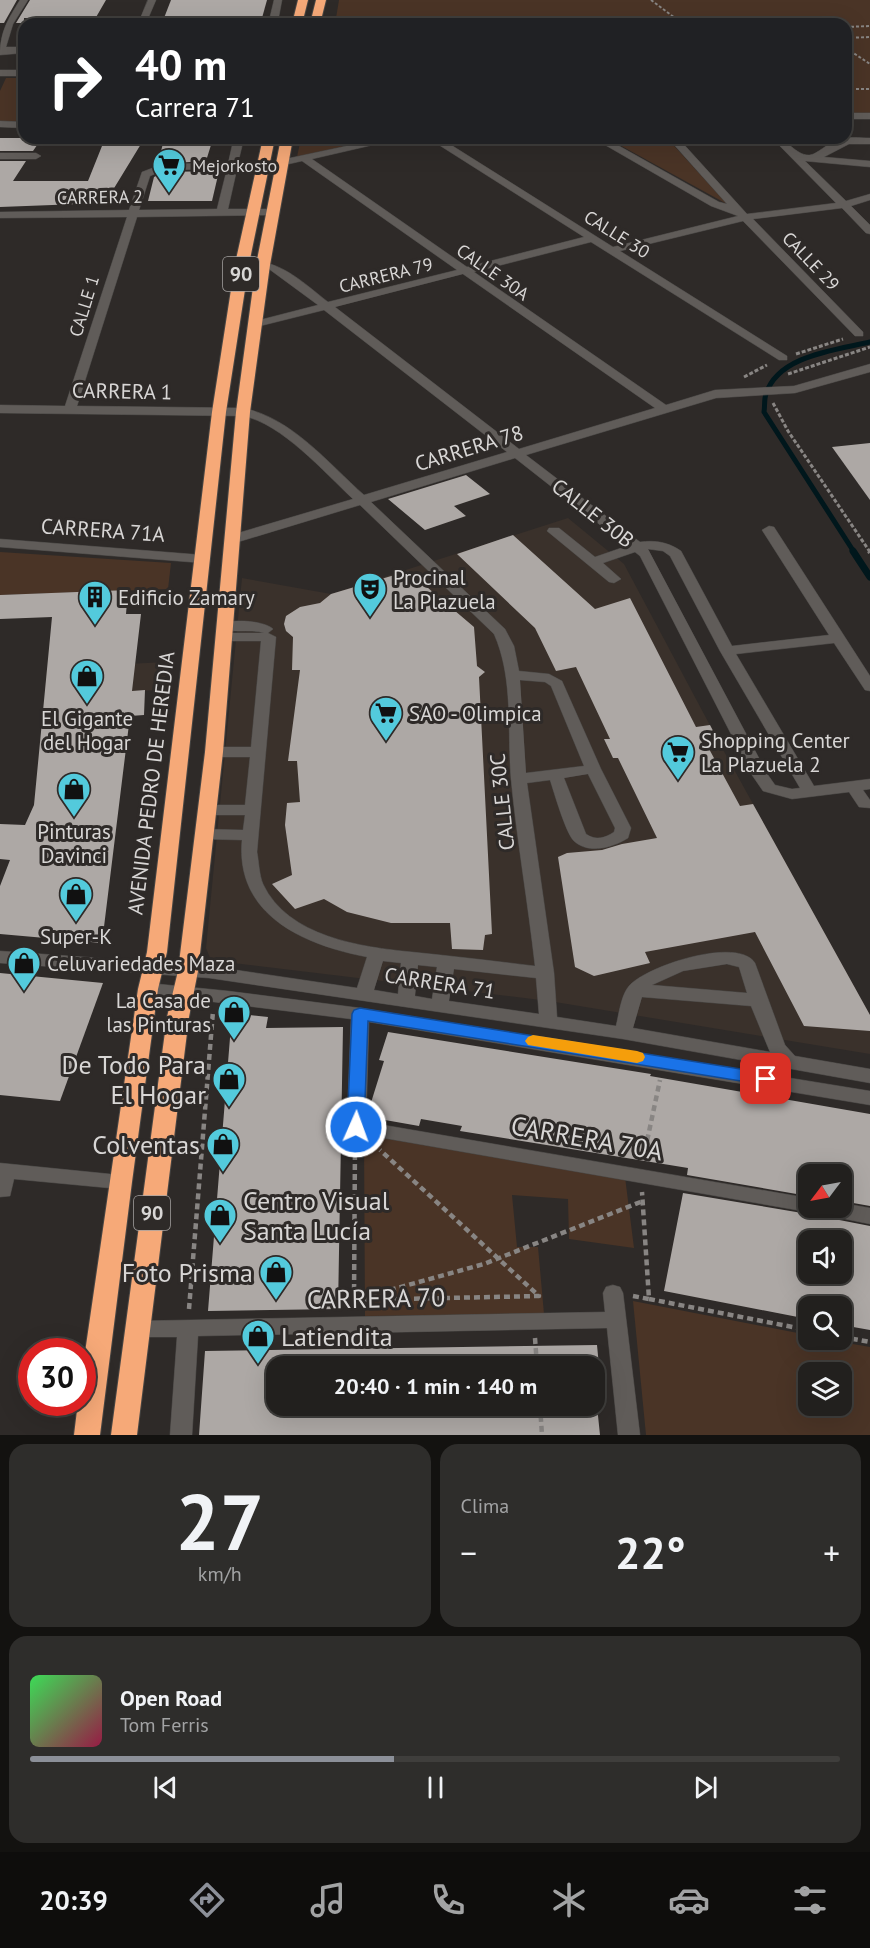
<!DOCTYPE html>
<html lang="es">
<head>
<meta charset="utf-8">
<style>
  body { margin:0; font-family:"PT Sans",sans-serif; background:#2e2d2b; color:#f1f3f6; height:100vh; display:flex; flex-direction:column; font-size:22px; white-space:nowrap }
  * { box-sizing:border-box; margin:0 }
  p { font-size:20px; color:#a2a3a4 }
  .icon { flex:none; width:33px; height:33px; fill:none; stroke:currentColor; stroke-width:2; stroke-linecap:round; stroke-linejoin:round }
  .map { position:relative; height:1435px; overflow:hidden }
  .drawer { display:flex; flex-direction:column; gap:9px; padding:9px; background:#131210; flex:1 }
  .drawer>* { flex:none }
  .hud { position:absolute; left:18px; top:18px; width:834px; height:126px; border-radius:18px; box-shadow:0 6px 24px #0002,0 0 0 2px #3f3e3c; background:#202124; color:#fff; overflow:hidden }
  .needle { width:39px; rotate:238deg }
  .tools { position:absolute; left:798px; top:1164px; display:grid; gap:12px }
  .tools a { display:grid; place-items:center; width:54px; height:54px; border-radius:12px; background:#22201e; box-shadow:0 6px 24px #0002,0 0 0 2px #3f3e3c; font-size:30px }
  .speed { position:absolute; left:18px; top:1338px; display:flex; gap:12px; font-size:30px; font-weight:700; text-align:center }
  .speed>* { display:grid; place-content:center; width:78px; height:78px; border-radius:50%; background:#22201e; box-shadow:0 6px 24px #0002,0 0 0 2px #3f3e3c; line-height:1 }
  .speed .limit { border:9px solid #d22; background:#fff; color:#111 }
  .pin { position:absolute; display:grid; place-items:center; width:51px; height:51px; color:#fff; margin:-26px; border-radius:12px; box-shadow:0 3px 9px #0006 }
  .me { position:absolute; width:66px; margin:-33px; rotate:2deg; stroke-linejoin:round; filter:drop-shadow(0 0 4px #0008) }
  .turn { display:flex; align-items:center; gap:21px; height:126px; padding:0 18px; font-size:27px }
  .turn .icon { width:78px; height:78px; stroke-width:2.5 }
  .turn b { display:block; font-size:42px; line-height:51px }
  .big { font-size:45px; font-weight:700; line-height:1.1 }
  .drawer .widget { flex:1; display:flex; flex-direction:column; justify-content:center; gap:9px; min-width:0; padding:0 21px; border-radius:18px; background:#2e2d2b }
  .drawer .dial { align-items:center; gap:0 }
  .dial b { font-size:78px; line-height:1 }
  .song { display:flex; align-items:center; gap:18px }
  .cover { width:72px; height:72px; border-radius:9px; background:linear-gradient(135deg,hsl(130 70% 55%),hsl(340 70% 35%)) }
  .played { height:6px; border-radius:3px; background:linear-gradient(90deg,#8c9099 45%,#3f3e3c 45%) }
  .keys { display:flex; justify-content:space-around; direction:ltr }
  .heat { display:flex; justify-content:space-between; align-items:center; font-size:33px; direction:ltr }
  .drawer .tiles { flex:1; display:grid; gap:9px; grid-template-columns:1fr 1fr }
  .widget:last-child { grid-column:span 2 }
  .trip { position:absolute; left:266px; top:1356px; width:339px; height:60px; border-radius:18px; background:#22201e; box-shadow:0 6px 24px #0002,0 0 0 2px #3f3e3c; font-weight:700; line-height:60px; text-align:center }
  .tabs { display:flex; height:96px; justify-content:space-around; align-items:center; background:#0e0d0c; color:#a2a3a4 }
  .tabs .icon { width:42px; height:42px }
  .tabs .on { color:#8c9099 }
  .tabs b { font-size:27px; color:#f1f3f6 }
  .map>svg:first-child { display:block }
</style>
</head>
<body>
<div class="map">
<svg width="870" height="1435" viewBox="0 0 870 1435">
  <rect width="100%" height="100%" fill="#2e2a28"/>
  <g fill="#3a312b">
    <polygon points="568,518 624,564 721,746 870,1015 870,1054 549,1001 216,961 210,958 206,948 242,578 331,594"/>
    <polygon points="167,662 164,690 45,694 47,668"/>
  </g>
  <g fill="#4a3426" fill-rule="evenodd">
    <polygon points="339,0 870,0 870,114 846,114 846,24 335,24"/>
    <polygon points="6,78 24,78 24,121 0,121 0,91"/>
    <polygon points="301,138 381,138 297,157"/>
    <polygon points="607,138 667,138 727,204"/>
    <polygon points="0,552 171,563 168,589 0,595"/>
    <polygon points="364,1135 625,1177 634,1248 569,1239 568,1199 512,1195 517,1247 538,1247 544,1314 365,1316"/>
    <path d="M633,1301l175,34v5h22l40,7v88h-224zM808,1372h34v34h-34z"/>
  </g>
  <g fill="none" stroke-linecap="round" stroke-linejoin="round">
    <path stroke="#00171c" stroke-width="5" d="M854,552l-90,-140c1,-6 0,-13 2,-18 12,-39 71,-44 104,-52"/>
    <polyline stroke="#00171c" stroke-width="7" points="853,551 870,577"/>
  </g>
  <g fill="#ada8a5" fill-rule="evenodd">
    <polygon points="0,0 17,0 4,23 0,23"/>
    <polygon points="30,0 106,0 95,19 24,18 24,23 16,23"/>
    <polygon points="171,0 267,0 262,18 164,18"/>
    <polygon points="0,138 42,138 33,151 0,151"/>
    <polygon points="170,141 192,142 211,145 206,161 158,164 163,143"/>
    <polygon points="118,143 141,144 105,203 0,207 0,161 26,161 13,181 88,181 102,146 118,145"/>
    <polygon points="219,171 212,201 148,201 154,177 164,172"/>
    <polygon points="870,443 870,500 832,447"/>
    <polygon points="466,475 490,494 454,506 466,516 425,530 388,499"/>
    <polygon points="513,535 595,609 630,598 696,727 710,725 721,746 708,747 740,806 753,804 870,1015 870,1031 804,1026 755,932 645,952 650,963 594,976 575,967 558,857 567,853 602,850 622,844 657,838 618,758 613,758 604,739 610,739 576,667 556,671 535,628 457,554"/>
    <polygon points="408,571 474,627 477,666 485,672 479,677 492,934 485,935 483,950 452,949 450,923 391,923 347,912 324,899 295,909 272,884 292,875 285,825 287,803 300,802 297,761 288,761 300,670 292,670 293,637 286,631 284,624 286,616 300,607 320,603 331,594"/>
    <polygon points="128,590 126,614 141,614 132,691 145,690 144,715 130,716 102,943 0,934 0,886 10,860 0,859 0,824 25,825 34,805 52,617 0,619 0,595"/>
    <polygon points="0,973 103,983 60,1101 0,1095"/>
    <polygon points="232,1013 268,1017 266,1028 343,1027 338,1309 208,1311"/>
    <polygon points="388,1032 651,1074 650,1076 870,1114 870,1206 842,1201 842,1174 808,1174 808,1196 687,1175 688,1168 460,1131 462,1126 421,1119 419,1126 368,1117 369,1109 384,1061 379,1060"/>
    <path d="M683,1193l125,21 7,-2 9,5 46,9v104l-28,-5v-19h-34v13l-144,-28zM808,1240h34v34h-34z"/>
    <polygon points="597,1345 599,1366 276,1366 276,1406 597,1406 600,1435 199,1435 205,1351"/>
  </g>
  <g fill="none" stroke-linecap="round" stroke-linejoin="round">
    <g stroke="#484644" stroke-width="1">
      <g id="minor">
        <path d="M20,0h8l-15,24 -7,23h18v6l-24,2c0,-23 8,-36 20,-55z"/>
        <polygon points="148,0 156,0 147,21 269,21 274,0 282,0 278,21 297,20 301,23 98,24 102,21 139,21"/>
        <rect x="0" y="70" width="24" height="6"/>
        <rect x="846" y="113" width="24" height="6"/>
        <polygon points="0,121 24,122 24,128 0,127"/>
        <path d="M234,138h10l-6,25h25l5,3 -5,3h-26l-9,40h44l5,3 -5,3 -135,2 -60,189 166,2c49,10 85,55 121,87l143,-43 -183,-142 -68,17 -4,-1v-4l66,-17 -49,-36 -31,-3v-4c38,-7 63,19 90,40l129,-32 -155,-109 -22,5 -4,-1v-4l108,-23h19l-91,21 155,108 117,-30 -156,-99h12l173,109 125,-31 -27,-10 -118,-68h12l114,64 8,2 -59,-66h10l69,76 89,-11 -64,-65h10c34,34 30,8 63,0 8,-1 17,0 25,0v6h-21l-25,13 46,4v6l-65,-6 41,40 24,-7v6l-19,6 19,19v9l-4,-1 -24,-25 -89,11 110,113v4h-8l-112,-115 -123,30 167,105v4h-8l-188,-118 -117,30 192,133 49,-15 79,-4 76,-22v8l-75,21 -79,5 -190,57 114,87c15,-2 28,0 41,9l51,95 97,-11 -67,-105 7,-4 5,1 96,149v15l-5,-1 -31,-47 -98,11 78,132 56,-7v10l-7,1 7,10v8l-11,-1 -10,-15 -57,7 -29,-8 -11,-16 -112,-219 -5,-4 -32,11 18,16 -7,4 -5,-1 -62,-51 2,-3h10l36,29 32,-11 -112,-88 -144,44 134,127 9,17 5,25 30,3 13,7 39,88 30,59 -3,10c-14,9 -39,17 -54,3 -8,-7 -20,-49 -24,-61l-23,3 27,190 3,44 59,9c3,-12 5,-31 13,-40 17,-20 109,-50 126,-23l30,82 10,11 75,13v14l-247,-44 -414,-61 -209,-15v-12l209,15 148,22 10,-31c-62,-12 -132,-41 -125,-117l-39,-1 -8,-5 8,-5 40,1 2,-15h-39l-8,-5 8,-5h39l5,-48h-36l-8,-5 8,-5h37l10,-106h-38l-7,-4 7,-4h41c-14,-5 -37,2 -47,-7 9,-8 47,-6 56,3l-5,4 8,4 -19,215c2,10 2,22 6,32 25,53 98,63 149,68 40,4 82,9 123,14 -7,-63 -18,-125 -24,-187 -4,-48 3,-100 -17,-145l-134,-129 -122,37h-10l-2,-3 2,-3 125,-37c-29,-27 -72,-76 -110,-83l-243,-3v-8l65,1 62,-189 -127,1v-6l129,-2 13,-38 21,-8 65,-1zM227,169l-10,40 -78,1 11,-34 14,-6zM463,274l192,134 -136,41 -184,-142zM648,549l15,2 7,5 50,95 80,137 -8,1 -17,-4 -7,-10zM520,680l25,2 6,4 33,80 -58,7zM588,774l27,54 -1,4c-9,6 -18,9 -28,2l-22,-56zM383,961l18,2 -3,31 -24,-4zM727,964l12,3 8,26 -95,-8 31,-14zM418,965l19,2 -5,32 -17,-3zM454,969l82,9 3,36 -90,-13zM642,997l109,9 19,46 -137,-24z"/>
        <polygon points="0,153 36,153 41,156 36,159 0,159"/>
        <polygon points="0,539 203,555 210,559 203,563 0,547"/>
        <polygon points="148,983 228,991 360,1008 870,1091 870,1105 369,1022 366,1122 808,1198 808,1208 842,1208 842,1203 870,1208 870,1224 825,1215 818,1213 816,1209 808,1212 349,1132 347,1127 351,1019 142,993 139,989 142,985"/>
        <polygon points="0,1163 120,1175 127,1177 130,1182 127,1187 120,1189 14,1179 10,1196 0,1197"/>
        <polygon points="613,1285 620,1287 623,1293 640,1435 618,1435 607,1328 198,1336 192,1435 170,1435 177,1337 137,1337 130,1335 127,1329 130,1323 137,1321 605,1312 603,1293 606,1287"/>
      </g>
    </g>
    <g stroke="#484644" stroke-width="2">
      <g id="highway">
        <polygon points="298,0 308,0 302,24 292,24"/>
        <polygon points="316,0 326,0 320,24 310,24"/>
        <polygon points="263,138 275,138 249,264 226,412 167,952 158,989 132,1182 100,1435 74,1435 78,1402 82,1402 82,1373 138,989 147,952 212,412 235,264"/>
        <polygon points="281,138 293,138 270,265 250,412 223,752 198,971 189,1017 137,1435 111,1435 167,1017 178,971 205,752 236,412 256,265"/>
      </g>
    </g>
    <g stroke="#888583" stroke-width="2" stroke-dasharray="3 2" stroke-linecap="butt">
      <polyline points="651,0 679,21"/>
      <polyline points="810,17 818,24"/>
      <polyline points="448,20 452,24"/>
      <polyline points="846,27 870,26"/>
      <polyline points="846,38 870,37"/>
      <polyline points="846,48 870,64"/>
      <polyline points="846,89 870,89"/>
    </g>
    <g stroke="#888583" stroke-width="3" stroke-dasharray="4 2" stroke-linecap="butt">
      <polyline points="796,354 843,339"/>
      <polyline points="788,374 870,347"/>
      <polyline points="744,377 767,365"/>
      <polyline points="773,403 788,431 870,552"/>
    </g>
    <polyline stroke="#888583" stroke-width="4" stroke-dasharray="4.5 3" stroke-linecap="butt" points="869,551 870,553"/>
    <g stroke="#888583" stroke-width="4.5" stroke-dasharray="6 4" stroke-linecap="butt">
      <polyline points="643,1160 660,1080"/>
      <polyline points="633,1296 649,1299 642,1192"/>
      <polyline points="361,1298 484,1264 643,1201"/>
      <polyline points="649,1299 808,1330"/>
      <polyline points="354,1300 539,1296 380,1150"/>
      <polyline points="354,1300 355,1143"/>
      <polyline points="189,1309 213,1011"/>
      <polyline points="842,1337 870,1342"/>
      <polyline points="535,1338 537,1366"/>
      <polyline points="540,1406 542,1435"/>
    </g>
    <use href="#minor" fill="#605c59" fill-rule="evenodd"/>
    <use href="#highway" fill="#f6a978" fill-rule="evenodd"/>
  </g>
  <polygon fill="#1a73e8" stroke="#114b97" stroke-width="1.5" points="360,1008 766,1073 771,1075 774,1079 771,1084 766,1085 368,1021 364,1127 362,1131 356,1133 350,1131 347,1127 352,1014 354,1010"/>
  <polygon fill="#f59e0b" points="533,1035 637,1051 643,1053 645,1057 643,1061 637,1063 528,1045 525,1041 528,1037"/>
  <defs>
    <g id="supermarket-pin" transform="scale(1.725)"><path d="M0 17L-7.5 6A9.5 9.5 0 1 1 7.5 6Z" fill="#53cadc" stroke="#2e2a28"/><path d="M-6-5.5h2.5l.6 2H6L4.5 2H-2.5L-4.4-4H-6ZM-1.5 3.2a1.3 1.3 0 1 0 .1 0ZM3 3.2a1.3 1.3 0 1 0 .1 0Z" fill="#111"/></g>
    <g id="theatre-pin" transform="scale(1.725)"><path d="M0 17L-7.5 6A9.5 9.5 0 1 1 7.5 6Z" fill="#53cadc" stroke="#2e2a28"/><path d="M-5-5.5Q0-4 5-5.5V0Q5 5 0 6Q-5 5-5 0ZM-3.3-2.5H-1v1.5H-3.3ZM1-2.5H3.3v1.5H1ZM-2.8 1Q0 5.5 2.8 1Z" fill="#111"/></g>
    <g id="building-pin" transform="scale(1.725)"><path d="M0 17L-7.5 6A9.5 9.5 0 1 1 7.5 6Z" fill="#53cadc" stroke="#2e2a28"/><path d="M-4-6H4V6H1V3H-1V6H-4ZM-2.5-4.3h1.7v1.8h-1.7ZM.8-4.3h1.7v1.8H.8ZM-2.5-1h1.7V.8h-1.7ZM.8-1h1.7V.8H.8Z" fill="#111"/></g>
    <g id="shop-pin" transform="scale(1.725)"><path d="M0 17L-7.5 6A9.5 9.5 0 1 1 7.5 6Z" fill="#53cadc" stroke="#2e2a28"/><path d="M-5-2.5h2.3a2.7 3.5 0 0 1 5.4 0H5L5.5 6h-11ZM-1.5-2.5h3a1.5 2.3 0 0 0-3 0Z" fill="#111"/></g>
  </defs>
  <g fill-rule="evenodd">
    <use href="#supermarket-pin" x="169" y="165"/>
    <use href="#theatre-pin" x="370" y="589"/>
    <use href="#building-pin" x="95" y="597"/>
    <use href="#shop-pin" x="87" y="676"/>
    <use href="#supermarket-pin" x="386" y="713"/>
    <use href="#supermarket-pin" x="678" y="752"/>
    <use href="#shop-pin" x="74" y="789"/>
    <use href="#shop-pin" x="76" y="894"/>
    <use href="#shop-pin" x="24" y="963"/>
    <use href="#shop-pin" x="234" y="1012"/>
    <use href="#shop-pin" x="229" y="1079"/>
    <use href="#shop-pin" x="223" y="1144"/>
    <use href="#shop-pin" x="220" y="1215"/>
    <use href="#shop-pin" x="276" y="1272"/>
    <use href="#shop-pin" x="258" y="1336"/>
  </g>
  <g text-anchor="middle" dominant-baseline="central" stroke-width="6" stroke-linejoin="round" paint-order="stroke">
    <g font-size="18" fill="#d8d6d5" stroke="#2e2a28" text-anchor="start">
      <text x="192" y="165">Mejorkosto</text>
    </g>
    <g font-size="18" fill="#d8d6d5" stroke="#2e2a28">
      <text transform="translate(100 197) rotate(-1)">CARRERA 2</text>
      <text transform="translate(617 234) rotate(32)">CALLE 30</text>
      <text transform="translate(811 261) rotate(46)">CALLE 29</text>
      <text transform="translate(493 272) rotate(35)">CALLE 30A</text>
      <text transform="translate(386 275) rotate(-14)">CARRERA 79</text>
      <text transform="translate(84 306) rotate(-73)">CALLE 1</text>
    </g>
    <g fill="#2e2a28" stroke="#a5a2a1" stroke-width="1.5">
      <rect x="223" y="257" width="36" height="34" rx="4.5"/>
      <rect x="134" y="1196" width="36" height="34" rx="4.5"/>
    </g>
    <g font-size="20" font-weight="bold" fill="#d8d6d5">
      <text x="241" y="274">90</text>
      <text x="152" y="1213">90</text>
    </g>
    <g font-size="21" fill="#d8d6d5" stroke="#2e2a28">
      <text transform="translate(122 391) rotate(1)">CARRERA 1</text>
      <text transform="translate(469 448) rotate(-17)">CARRERA 78</text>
      <text transform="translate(593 513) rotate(38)">CALLE 30B</text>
      <text transform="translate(103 530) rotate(4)">CARRERA 71A</text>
      <text transform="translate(151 783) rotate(-83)">AVENIDA PEDRO DE HEREDIA</text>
      <text transform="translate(502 802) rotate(-96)">CALLE 30C</text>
      <text transform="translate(440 983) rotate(9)">CARRERA 71</text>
    </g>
    <g font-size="21" fill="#d8d6d5" stroke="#2e2a28" text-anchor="start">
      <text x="393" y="577">Procinal<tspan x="393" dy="24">La Plazuela</tspan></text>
      <text x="118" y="597">Edificio Zamary</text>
      <text x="409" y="713">SAO - Olimpica</text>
      <text x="87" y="718" text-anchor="middle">El Gigante<tspan x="87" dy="24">del Hogar</tspan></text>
      <text x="701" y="740">Shopping Center<tspan x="701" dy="24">La Plazuela 2</tspan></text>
      <text x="74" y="831" text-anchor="middle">Pinturas<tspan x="74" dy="24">Davinci</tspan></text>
      <text x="76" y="936" text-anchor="middle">Super-K</text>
      <text x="47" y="963">Celuvariedades Maza</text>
      <text x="211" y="1000" text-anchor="end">La Casa de<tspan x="211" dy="24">las Pinturas</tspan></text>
    </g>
    <g font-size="26" fill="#d8d6d5" stroke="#2e2a28" text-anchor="end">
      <text x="206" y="1064">De Todo Para<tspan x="206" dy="30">El Hogar</tspan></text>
      <text x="200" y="1144">Colventas</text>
      <text x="243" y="1200" text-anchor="start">Centro Visual<tspan x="243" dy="30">Santa Lucía</tspan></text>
      <text x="253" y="1272">Foto Prisma</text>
      <text x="281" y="1336" text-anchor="start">Latiendita</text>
    </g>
    <g font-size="26" fill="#d8d6d5" stroke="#2e2a28">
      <text transform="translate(587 1138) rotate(10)">CARRERA 70A</text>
      <text transform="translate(376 1298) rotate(-1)">CARRERA 70</text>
    </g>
  </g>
</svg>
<div class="tools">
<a><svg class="needle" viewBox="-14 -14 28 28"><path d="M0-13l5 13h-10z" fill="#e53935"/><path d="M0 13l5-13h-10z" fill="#a2a3a4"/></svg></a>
<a><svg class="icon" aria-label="sound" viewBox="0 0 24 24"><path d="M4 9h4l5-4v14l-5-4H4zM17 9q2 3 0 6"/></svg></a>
<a><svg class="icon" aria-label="search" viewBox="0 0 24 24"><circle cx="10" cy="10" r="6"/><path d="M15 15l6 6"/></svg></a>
<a><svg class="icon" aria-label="layers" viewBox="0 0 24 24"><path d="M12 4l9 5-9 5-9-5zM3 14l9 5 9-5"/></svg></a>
</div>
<div class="speed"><div class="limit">30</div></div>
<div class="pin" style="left:766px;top:1079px;background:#d93025"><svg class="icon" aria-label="arrive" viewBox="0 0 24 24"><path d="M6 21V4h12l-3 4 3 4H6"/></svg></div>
<svg class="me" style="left:356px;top:1127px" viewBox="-20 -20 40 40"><circle r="17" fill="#1a73e8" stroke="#fff" stroke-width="3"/><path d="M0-11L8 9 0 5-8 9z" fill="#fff"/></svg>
<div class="trip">20:40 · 1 min · 140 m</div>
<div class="hud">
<div class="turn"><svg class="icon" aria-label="right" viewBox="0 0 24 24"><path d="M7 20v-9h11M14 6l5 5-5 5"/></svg><div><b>40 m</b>Carrera 71</div></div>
</div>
</div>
<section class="drawer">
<div class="tiles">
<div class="widget dial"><b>27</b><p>km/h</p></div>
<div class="widget"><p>Clima</p>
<div class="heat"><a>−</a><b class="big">22°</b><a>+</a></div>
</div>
<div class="widget">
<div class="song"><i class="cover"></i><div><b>Open Road</b><p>Tom Ferris</p></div></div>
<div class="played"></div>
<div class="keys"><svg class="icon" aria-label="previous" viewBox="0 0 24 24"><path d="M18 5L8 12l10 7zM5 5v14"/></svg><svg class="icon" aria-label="pause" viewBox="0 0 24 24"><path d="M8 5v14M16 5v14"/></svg><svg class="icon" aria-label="next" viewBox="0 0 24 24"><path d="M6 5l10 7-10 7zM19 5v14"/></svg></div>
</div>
</div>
</section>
<nav class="tabs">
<b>20:39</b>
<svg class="icon on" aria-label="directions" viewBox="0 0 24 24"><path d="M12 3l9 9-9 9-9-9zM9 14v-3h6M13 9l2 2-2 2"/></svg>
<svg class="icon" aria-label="music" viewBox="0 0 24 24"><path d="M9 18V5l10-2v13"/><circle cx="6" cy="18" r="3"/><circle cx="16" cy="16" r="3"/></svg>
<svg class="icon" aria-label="phone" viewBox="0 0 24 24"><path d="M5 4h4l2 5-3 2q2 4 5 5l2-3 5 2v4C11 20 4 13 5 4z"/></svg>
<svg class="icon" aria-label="climate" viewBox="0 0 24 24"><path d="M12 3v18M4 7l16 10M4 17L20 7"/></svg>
<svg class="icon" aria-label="car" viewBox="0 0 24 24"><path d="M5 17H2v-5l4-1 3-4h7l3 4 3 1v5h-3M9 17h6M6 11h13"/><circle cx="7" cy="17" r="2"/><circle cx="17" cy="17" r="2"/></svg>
<svg class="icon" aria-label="filters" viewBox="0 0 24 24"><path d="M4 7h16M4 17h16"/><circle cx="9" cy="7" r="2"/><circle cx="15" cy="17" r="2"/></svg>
</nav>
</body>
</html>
